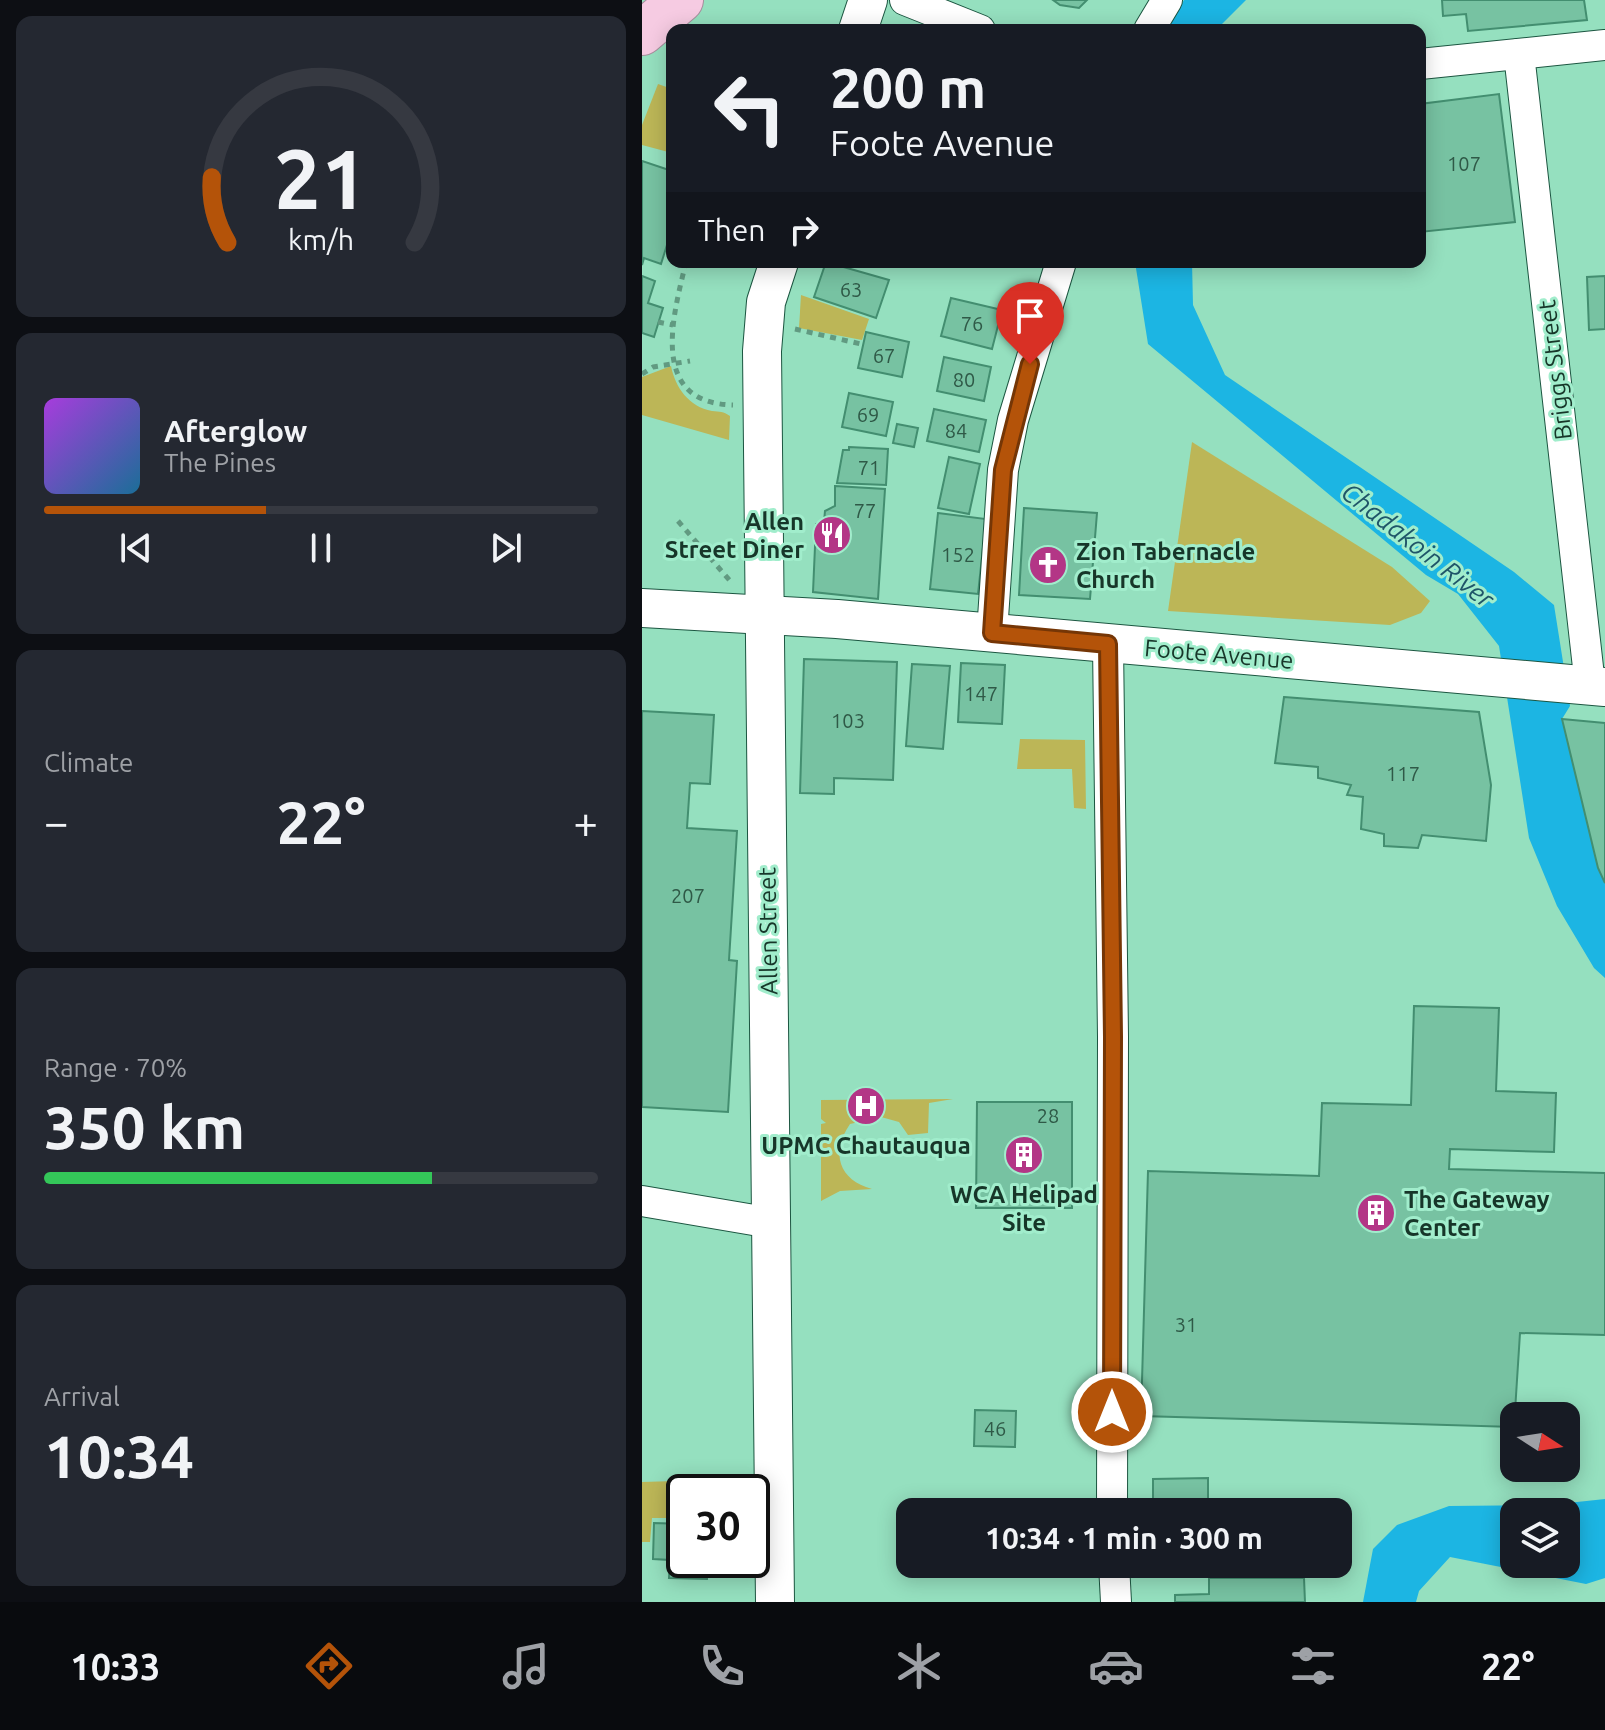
<!DOCTYPE html>
<html lang="en">
<head>
<meta charset="utf-8">
<style>
  body { margin:0; font-family:Ubuntu,sans-serif; background:#242831; color:#f1f3f6; height:100vh; display:flex; flex-direction:column; font-size:30px; white-space:nowrap }
  * { box-sizing:border-box; margin:0 }
  p { font-size:26px; color:#9ea1a6 }
  .icon { flex:none; width:44px; height:44px; fill:none; stroke:currentColor; stroke-width:2; stroke-linecap:round; stroke-linejoin:round }
  .map { position:relative; flex:1; overflow:hidden }
  .drawer { display:flex; flex-direction:column; gap:16px; padding:16px; background:#0d0f14; width:642px }
  .drawer>* { flex:none }
  .banner { position:absolute; left:24px; top:24px; width:760px; height:244px; border-radius:16px; box-shadow:0 4px 20px #0003; background:#171b24; color:#f1f3f6; overflow:hidden }
  .needle { width:52px; rotate:102deg }
  .controls { position:absolute; left:858px; top:1402px; display:grid; gap:16px }
  .controls a { display:grid; place-items:center; width:80px; height:80px; border-radius:16px; background:#171b24; box-shadow:0 4px 20px #0003; font-size:40px }
  .speed { position:absolute; left:24px; top:1474px; display:flex; gap:16px; font-size:40px; font-weight:700; text-align:center }
  .speed>* { display:grid; place-content:center; width:104px; height:104px; border-radius:50%; background:#171b24; box-shadow:0 4px 20px #0003; line-height:1 }
  .speed .limit { border:4px solid #111; border-radius:12px; background:#fff; color:#111 }
  .pin { position:absolute; display:grid; place-items:center; width:68px; height:68px; color:#fff; margin:-82px -34px; border-radius:50% 50% 50% 0; rotate:-45deg; box-shadow:0 0 8px #0007 }
  .pin .icon { rotate:45deg }
  .me { position:absolute; width:88px; margin:-44px; rotate:0deg; stroke-linejoin:round; filter:drop-shadow(0 0 6px #0008) }
  .turn { display:flex; align-items:center; gap:28px; height:168px; padding:0 32px; font-size:36px }
  .turn .icon { width:104px; height:104px; stroke-width:2.5 }
  .turn b { display:block; font-size:56px; line-height:68px }
  .then { display:flex; align-items:center; height:76px; padding:0 32px; background:#0003; gap:16px; font-size:30px }
  .big { font-size:60px; font-weight:700; line-height:1.1 }
  .drawer .widget { flex:1; display:flex; flex-direction:column; justify-content:center; gap:12px; min-width:0; padding:0 28px; border-radius:16px; background:#242831 }
  .drawer .dial { align-items:center; gap:0 }
  .dial svg { height:208px; overflow:visible; fill:none; stroke:#363941; stroke-width:7; stroke-linecap:round; text-anchor:middle }
  .dial text { fill:#f1f3f6; stroke:none }
  .song { display:flex; align-items:center; gap:24px }
  .cover { width:96px; height:96px; border-radius:12px; background:linear-gradient(135deg,hsl(280 70% 55%),hsl(200 70% 35%)) }
  .played { height:8px; border-radius:4px; background:linear-gradient(90deg,#b45309 40%,#363941 40%) }
  .keys { display:flex; justify-content:space-around; direction:ltr }
  .heat { display:flex; justify-content:space-between; align-items:center; font-size:44px; direction:ltr }
  .charge { height:12px; border-radius:6px; background:linear-gradient(90deg,#34c759 70%,#363941 0) }
  .trip { position:absolute; left:254px; top:1498px; width:456px; height:80px; border-radius:16px; background:#171b24; box-shadow:0 4px 20px #0003; font-weight:700; line-height:80px; text-align:center }
  .menu { display:flex; height:128px; justify-content:space-around; align-items:center; background:#090b0e; color:#9ea1a6 }
  .menu .icon { width:56px; height:56px }
  .menu .active { color:#b45309 }
  .menu b { font-size:36px; color:#f1f3f6 }
  main { display:flex; flex:1; min-height:0 }
  .map>svg:first-child { display:block }
</style>
</head>
<body>
<main>
<section class="drawer">
<div class="widget dial"><svg viewBox="0 0 100 80">
<path d="M14 69A42 42 0 1 1 86 69"/>
<path d="M14 69A42 42 0 0 1 8 44" stroke="#b45309"/>
<text x="50" y="56" font-size="32" font-weight="700">21</text>
<text x="50" y="72" font-size="11">km/h</text>
</svg></div>
<div class="widget">
<div class="song"><i class="cover"></i><div><b>Afterglow</b><p>The Pines</p></div></div>
<div class="played"></div>
<div class="keys"><svg class="icon" aria-label="previous" viewBox="0 0 24 24"><path d="M18 5L8 12l10 7zM5 5v14"/></svg><svg class="icon" aria-label="pause" viewBox="0 0 24 24"><path d="M8 5v14M16 5v14"/></svg><svg class="icon" aria-label="next" viewBox="0 0 24 24"><path d="M6 5l10 7-10 7zM19 5v14"/></svg></div>
</div>
<div class="widget"><p>Climate</p>
<div class="heat"><a>−</a><b class="big">22°</b><a>+</a></div>
</div>
<div class="widget"><p>Range · 70%</p><b class="big">350 km</b><div class="charge"></div></div>
<div class="widget"><p>Arrival</p><b class="big">10:34</b></div>
</section>
<div class="map">
<svg width="963" height="1602" viewBox="0 0 963 1602">
  <rect width="100%" height="100%" fill="#95e0bf"/>
  <g fill="#bcb657">
    <polygon points="16,84 30,89 30,153 0,145 0,125"/>
    <polygon points="159,295 227,319 220,340 157,328"/>
    <path d="M29,366c4,21 18,41 41,45 8,1 11,0 18,5l-1,24 -87,-25v-38z"/>
    <polygon points="550,442 750,567 788,601 779,613 748,625 526,611"/>
    <polygon points="378,739 443,740 444,809 432,808 430,769 375,769"/>
    <path d="M311,1099l-24,4 -1,30 -20,2 -9,-13 -18,-5 -31,7c-20,29 -11,56 22,65l-32,2 -19,10v-77l5,-1 -5,-4v-19z"/>
    <polygon points="99,1479 100,1492 42,1492 42,1518 10,1518 8,1542 0,1542 0,1482"/>
  </g>
  <g fill="#1cb5e3" fill-rule="evenodd">
    <polygon points="542,0 604,0 574,30 524,30"/>
    <polygon points="493,262 550,262 551,305 583,375 872,572 912,605 928,706 920,719 956,868 963,883 963,978 952,968 915,906 887,838 857,646 816,594 784,575 506,344"/>
    <path d="M963,1499v79l-19,6 -136,-27 -31,34 -3,11h-53l10,-53 24,-24 52,-19 100,-1zM872,1512h52v52h-52z"/>
  </g>
  <g fill="#77c2a2" stroke="#438e70" stroke-width="2">
    <polygon points="411,0 445,0 437,8 418,5"/>
    <polygon points="800,0 942,0 945,20 826,31 824,14 801,16"/>
    <polygon points="857,94 873,222 778,232 778,104"/>
    <polygon points="0,161 30,171 30,229 19,264 2,258 0,265"/>
    <polygon points="184,262 247,280 234,318 172,297"/>
    <polygon points="0,276 13,281 6,303 21,308 12,337 0,333"/>
    <polygon points="963,276 963,329 947,330 945,277"/>
    <polygon points="309,298 360,310 350,349 299,336"/>
    <polygon points="224,332 267,342 260,377 216,368"/>
    <polygon points="302,357 349,367 342,401 295,391"/>
    <polygon points="207,393 251,402 244,436 200,427"/>
    <polygon points="292,409 344,420 337,452 285,441"/>
    <polygon points="255,424 276,428 272,447 251,443"/>
    <polygon points="207,447 246,449 244,485 195,483 201,450 207,450"/>
    <polygon points="307,457 338,464 327,514 296,508"/>
    <polygon points="193,486 243,489 236,599 171,592 174,524 182,522 183,511 193,506"/>
    <polygon points="382,508 455,513 448,599 377,595"/>
    <polygon points="296,513 344,519 336,594 288,589"/>
    <polygon points="162,659 255,662 251,780 192,778 192,794 158,793"/>
    <polygon points="319,663 363,665 360,724 316,722"/>
    <polygon points="270,664 308,666 301,749 264,746"/>
    <polygon points="642,697 837,712 849,785 844,841 780,835 776,848 742,846 742,834 719,829 721,797 705,795 709,785 676,778 676,767 633,763"/>
    <polygon points="0,711 72,715 68,784 48,783 45,828 95,831 87,960 95,961 86,1112 0,1107"/>
    <polygon points="920,719 963,723 963,883 956,868"/>
    <polygon points="772,1006 857,1008 854,1091 914,1093 912,1152 808,1149 807,1169 963,1173 963,1335 878,1333 872,1427 499,1416 506,1171 677,1176 680,1103 769,1105"/>
    <polygon points="335,1102 430,1102 430,1208 334,1208"/>
    <polygon points="333,1410 374,1411 373,1447 332,1446"/>
    <polygon points="566,1478 566,1509 511,1509 511,1479"/>
    <polygon points="12,1523 42,1524 42,1560 66,1560 65,1579 27,1578 28,1560 11,1559"/>
    <polygon points="567,1578 662,1578 663,1602 533,1602 533,1595 567,1594"/>
  </g>
  <g fill="none" stroke-linecap="round" stroke-linejoin="round">
    <g stroke="#1c5641" stroke-width="32">
      <g id="minor">
        <polyline points="263,0 338,30"/>
        <polyline points="507,30 525,0"/>
        <polyline points="877,54 948,685"/>
        <polyline points="778,64 963,45"/>
        <polyline points="350,633 361,470 371,420 419,262"/>
        <polyline points="466,644 471,1037 470,1512"/>
        <polyline points="0,1201 129,1223"/>
        <polyline points="472,1564 474,1602"/>
      </g>
    </g>
    <g stroke="#1c5641" stroke-width="40">
      <g id="tertiary">
        <polyline points="216,30 226,0"/>
        <polyline points="0,608 195,619 963,687"/>
        <polyline points="133,1602 120,351 124,302 137,262"/>
      </g>
    </g>
    <g stroke="#a78e9d" stroke-width="46">
      <polyline id="trunk" points="0,33 39,0"/>
    </g>
    <g stroke="#619a81" stroke-width="5" stroke-dasharray="6 6" stroke-linecap="butt">
      <polyline points="25,244 30,246"/>
      <path d="M44,262c-13,54 -38,141 47,143"/>
      <polyline points="16,322 31,325"/>
      <polyline points="153,329 219,344"/>
      <polyline points="0,374 11,367 48,361"/>
      <polyline points="36,521 90,583"/>
    </g>
    <use href="#minor" stroke="#fff" stroke-width="30"/>
    <use href="#tertiary" stroke="#fff" stroke-width="38"/>
    <use href="#trunk" stroke="#f6cbe2" stroke-width="44"/>
  </g>
  <g fill="none" stroke-linecap="round" stroke-linejoin="round">
    <g stroke="#753606" stroke-width="20">
      <polyline id="route" points="388,364 361,470 350,633 466,644 471,1037 470,1412"/>
    </g>
    <use href="#route" stroke="#b45309" stroke-width="14"/>
  </g>
  <defs>
    <g id="restaurant-disc" transform="scale(2)"><circle r="9.5" fill="#b33686" stroke="#a1edcc"/><path d="M-5-6h1v4h1v-4h1v4h1v-4h1v5L-1.5 .5V6h-2V.5L-5-1ZM5-6V6H3V1.5H1.5Q1.5-4 5-6Z" fill="#fff"/></g>
    <g id="church-disc" transform="scale(2)"><circle r="9.5" fill="#b33686" stroke="#a1edcc"/><path d="M-1.2-6h2.4v3.5h3.3v2.4h-3.3V6h-2.4V-.1h-3.3v-2.4h3.3Z" fill="#fff"/></g>
    <g id="hospital-disc" transform="scale(2)"><circle r="9.5" fill="#b33686" stroke="#a1edcc"/><path d="M-5-5h3v3.5h4V-5h3V5h-3V1.5h-4V5h-3Z" fill="#fff"/></g>
    <g id="building-disc" transform="scale(2)"><circle r="9.5" fill="#b33686" stroke="#a1edcc"/><path d="M-4-6H4V6H1V3H-1V6H-4ZM-2.5-4.3h1.7v1.8h-1.7ZM.8-4.3h1.7v1.8H.8ZM-2.5-1h1.7V.8h-1.7ZM.8-1h1.7V.8H.8Z" fill="#fff"/></g>
  </defs>
  <g fill-rule="evenodd">
    <use href="#restaurant-disc" x="190" y="535"/>
    <use href="#church-disc" x="406" y="565"/>
    <use href="#hospital-disc" x="224" y="1106"/>
    <use href="#building-disc" x="382" y="1155"/>
    <use href="#building-disc" x="734" y="1213"/>
  </g>
  <g text-anchor="middle" dominant-baseline="central" stroke-width="6" stroke-linejoin="round" paint-order="stroke">
    <g font-size="20" fill="#2f5947">
      <text x="822" y="163">107</text>
      <text x="209" y="289">63</text>
      <text x="330" y="323">76</text>
      <text x="242" y="355">67</text>
      <text x="322" y="379">80</text>
      <text x="226" y="414">69</text>
      <text x="314" y="430">84</text>
      <text x="227" y="467">71</text>
      <text x="223" y="510">77</text>
      <text x="316" y="554">152</text>
      <text x="339" y="693">147</text>
      <text x="206" y="720">103</text>
      <text x="761" y="773">117</text>
      <text x="46" y="895">207</text>
      <text x="406" y="1115">28</text>
      <text x="544" y="1324">31</text>
      <text x="353" y="1428">46</text>
    </g>
    <g font-size="24" fill="#173629" stroke="#a1edcc">
      <text transform="translate(913 370) rotate(-97)">Briggs Street</text>
      <text transform="translate(577 654) rotate(5)">Foote Avenue</text>
      <text transform="translate(126 931) rotate(-91)">Allen Street</text>
    </g>
    <g font-size="24" font-weight="bold" fill="#173629" stroke="#a1edcc" text-anchor="start">
      <text x="162" y="521" text-anchor="end">Allen<tspan x="162" dy="28">Street Diner</tspan></text>
      <text x="434" y="551">Zion Tabernacle<tspan x="434" dy="28">Church</tspan></text>
      <text x="224" y="1145" text-anchor="middle">UPMC Chautauqua</text>
      <text x="382" y="1194" text-anchor="middle">WCA Helipad<tspan x="382" dy="28">Site</tspan></text>
      <text x="762" y="1199">The Gateway<tspan x="762" dy="28">Center</tspan></text>
    </g>
    <g font-size="26" font-style="italic" fill="#1f5569" stroke="#a1edcc">
      <text transform="translate(776 545) rotate(38)">Chadakoin River</text>
    </g>
  </g>
</svg>
<div class="controls">
<a><svg class="needle" viewBox="-14 -14 28 28"><path d="M0-13l5 13h-10z" fill="#e53935"/><path d="M0 13l5-13h-10z" fill="#9ea1a6"/></svg></a>
<a><svg class="icon" aria-label="layers" viewBox="0 0 24 24"><path d="M12 4l9 5-9 5-9-5zM3 14l9 5 9-5"/></svg></a>
</div>
<div class="speed"><div class="limit">30</div></div>
<div class="pin" style="left:388px;top:364px;background:#d93025"><svg class="icon" aria-label="arrive" viewBox="0 0 24 24"><path d="M6 21V4h12l-3 4 3 4H6"/></svg></div>
<svg class="me" style="left:470px;top:1412px" viewBox="-20 -20 40 40"><circle r="17" fill="#b45309" stroke="#fff" stroke-width="3"/><path d="M0-11L8 9 0 5-8 9z" fill="#fff"/></svg>
<div class="trip">10:34 · 1 min · 300 m</div>
<div class="banner">
<div class="turn"><svg class="icon" aria-label="left" viewBox="0 0 24 24"><path d="M17 20v-9H6M10 6l-5 5 5 5"/></svg><div><b>200 m</b>Foote Avenue</div></div>
<div class="then">Then<svg class="icon" aria-label="right" viewBox="0 0 24 24"><path d="M7 20v-9h11M14 6l5 5-5 5"/></svg></div>
</div>
</div>
</main>
<nav class="menu">
<b>10:33</b>
<svg class="icon active" aria-label="directions" viewBox="0 0 24 24"><path d="M12 3l9 9-9 9-9-9zM9 14v-3h6M13 9l2 2-2 2"/></svg>
<svg class="icon" aria-label="music" viewBox="0 0 24 24"><path d="M9 18V5l10-2v13"/><circle cx="6" cy="18" r="3"/><circle cx="16" cy="16" r="3"/></svg>
<svg class="icon" aria-label="phone" viewBox="0 0 24 24"><path d="M5 4h4l2 5-3 2q2 4 5 5l2-3 5 2v4C11 20 4 13 5 4z"/></svg>
<svg class="icon" aria-label="climate" viewBox="0 0 24 24"><path d="M12 3v18M4 7l16 10M4 17L20 7"/></svg>
<svg class="icon" aria-label="car" viewBox="0 0 24 24"><path d="M5 17H2v-5l4-1 3-4h7l3 4 3 1v5h-3M9 17h6M6 11h13"/><circle cx="7" cy="17" r="2"/><circle cx="17" cy="17" r="2"/></svg>
<svg class="icon" aria-label="filters" viewBox="0 0 24 24"><path d="M4 7h16M4 17h16"/><circle cx="9" cy="7" r="2"/><circle cx="15" cy="17" r="2"/></svg>
<b>22°</b>
</nav>
</body>
</html>
